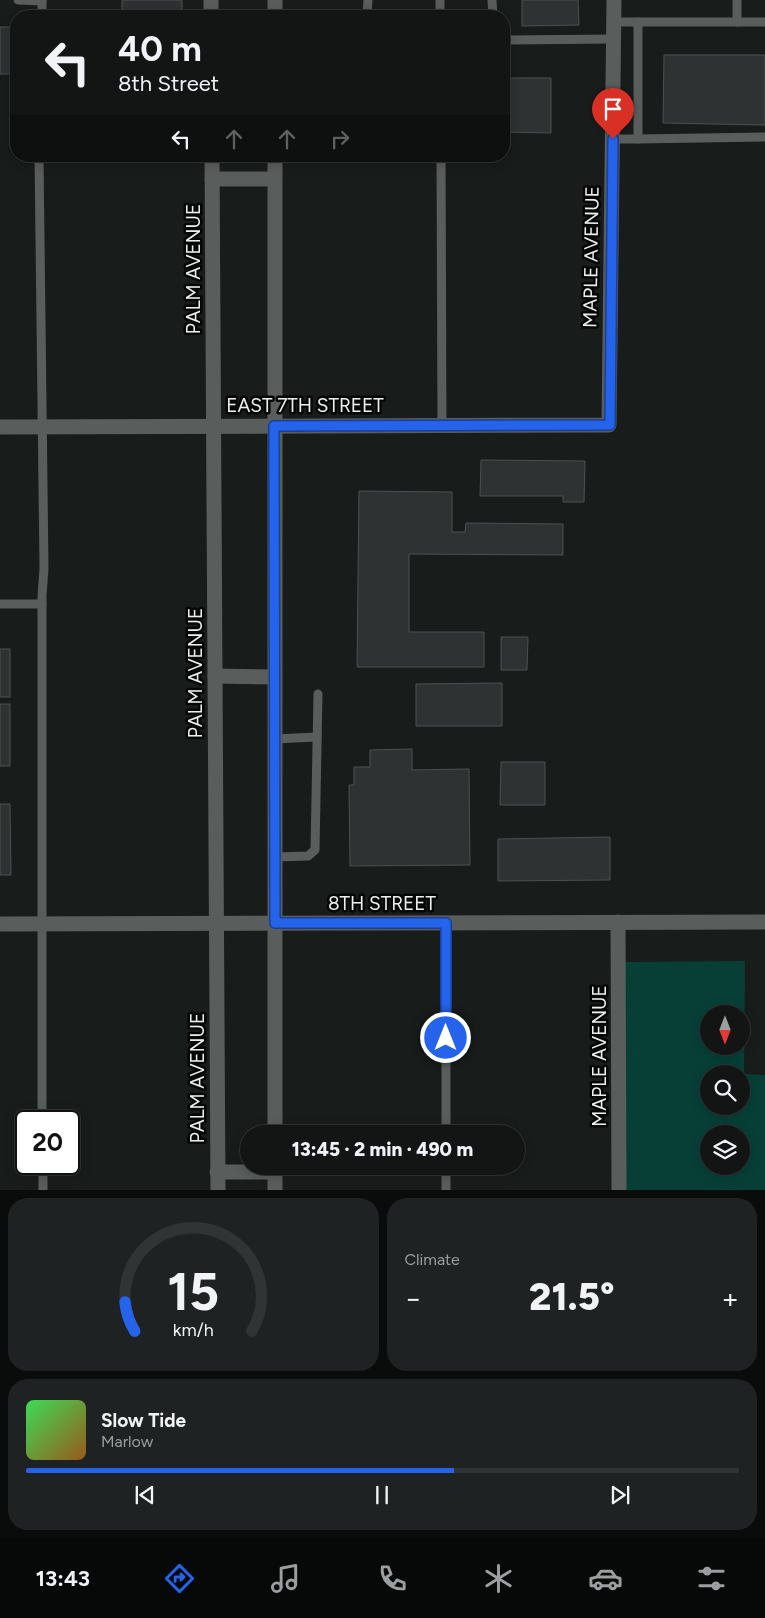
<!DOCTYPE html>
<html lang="en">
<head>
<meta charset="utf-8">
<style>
  body { margin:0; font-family:Figtree,sans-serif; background:#1f2222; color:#f1f3f6; height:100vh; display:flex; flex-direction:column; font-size:19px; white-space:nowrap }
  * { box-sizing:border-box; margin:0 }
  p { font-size:16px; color:#9c9fa0 }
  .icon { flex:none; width:28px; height:28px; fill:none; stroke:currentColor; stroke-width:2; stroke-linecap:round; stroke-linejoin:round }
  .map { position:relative; height:1190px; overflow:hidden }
  .sheet { display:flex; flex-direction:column; gap:8px; padding:8px; background:#0a0c0b; flex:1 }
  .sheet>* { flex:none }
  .top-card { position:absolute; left:10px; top:10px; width:500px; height:152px; border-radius:20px; box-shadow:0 2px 12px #0003,0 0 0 1px #313434; background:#121514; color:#f1f3f6; overflow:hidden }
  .needle { width:32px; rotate:180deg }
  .fabs { position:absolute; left:700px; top:1005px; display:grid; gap:10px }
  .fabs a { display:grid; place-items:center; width:50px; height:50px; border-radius:50%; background:#121514; box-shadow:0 2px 12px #0003,0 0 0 1px #313434; font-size:25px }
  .speed { position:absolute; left:15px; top:1110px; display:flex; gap:10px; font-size:25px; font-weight:700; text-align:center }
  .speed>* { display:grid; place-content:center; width:65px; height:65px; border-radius:50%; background:#121514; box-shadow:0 2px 12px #0003,0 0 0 1px #313434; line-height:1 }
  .speed .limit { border:2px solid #111; border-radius:8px; background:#fff; color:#111 }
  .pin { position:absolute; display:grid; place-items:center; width:42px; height:42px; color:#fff; margin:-51px -21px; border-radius:50% 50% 50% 0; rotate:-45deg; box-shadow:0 0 5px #0007 }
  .pin .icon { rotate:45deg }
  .me { position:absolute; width:55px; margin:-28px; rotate:0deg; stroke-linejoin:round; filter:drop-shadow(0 0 4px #0008) }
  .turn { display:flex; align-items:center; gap:18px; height:105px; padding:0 25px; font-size:22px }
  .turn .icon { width:65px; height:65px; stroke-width:2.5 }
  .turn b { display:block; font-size:35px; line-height:42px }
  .lanes { display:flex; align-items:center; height:48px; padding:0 25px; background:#0003; justify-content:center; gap:25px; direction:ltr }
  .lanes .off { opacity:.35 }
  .big { font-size:38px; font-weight:800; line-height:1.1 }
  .sheet .widget { flex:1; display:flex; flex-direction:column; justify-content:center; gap:8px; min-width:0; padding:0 18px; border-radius:20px; background:#1f2222 }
  .sheet .dial { align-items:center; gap:0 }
  .dial svg { height:130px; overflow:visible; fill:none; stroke:#313434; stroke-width:7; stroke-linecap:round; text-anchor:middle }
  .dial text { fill:#f1f3f6; stroke:none }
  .song { display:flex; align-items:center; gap:15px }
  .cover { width:60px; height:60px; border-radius:8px; background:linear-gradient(135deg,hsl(130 70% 55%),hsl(30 70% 35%)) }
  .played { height:5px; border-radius:2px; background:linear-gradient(90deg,#2563eb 60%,#313434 60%) }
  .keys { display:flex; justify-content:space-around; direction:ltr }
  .heat { display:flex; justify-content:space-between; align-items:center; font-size:28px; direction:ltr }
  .sheet .tiles { flex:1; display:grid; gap:8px; grid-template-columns:1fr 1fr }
  .widget:last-child { grid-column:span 2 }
  .trip { position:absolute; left:240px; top:1125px; width:285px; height:50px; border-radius:25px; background:#121514; box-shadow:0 2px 12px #0003,0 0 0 1px #313434; font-weight:800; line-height:50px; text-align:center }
  .menu { display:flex; height:80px; justify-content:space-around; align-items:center; background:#070808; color:#9c9fa0 }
  .menu .icon { width:35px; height:35px }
  .menu .selected { color:#2563eb }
  .menu b { font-size:22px; color:#f1f3f6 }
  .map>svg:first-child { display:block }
</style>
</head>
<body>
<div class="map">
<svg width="765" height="1191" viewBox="0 0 765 1191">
  <rect width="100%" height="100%" fill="#181c1b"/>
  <path fill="#073f37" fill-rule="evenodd" d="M745,961l-1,113 21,1v115l-146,1 6,-229zM709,1014h32v32h-32zM709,1074h32v32h-32zM709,1134h32v32h-32z"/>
  <g fill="#2f3232" stroke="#4c504f">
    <rect x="122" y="0" width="60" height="12"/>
    <polygon points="522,0 578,0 579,25 522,26"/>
    <rect x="0" y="27" width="16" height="47"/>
    <polygon points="664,55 765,55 765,125 663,123"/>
    <polygon points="504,78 551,78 551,133 504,132"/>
    <polygon points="481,460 585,461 584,502 563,502 563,496 480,496"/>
    <polygon points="359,491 452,492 452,532 465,532 466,523 563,524 563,555 409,554 409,632 484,632 484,667 357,667"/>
    <polygon points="501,637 528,637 527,670 501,670"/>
    <rect x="0" y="649" width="10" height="48"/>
    <polygon points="502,683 502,726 416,726 416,684"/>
    <rect x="0" y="704" width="10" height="62"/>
    <polygon points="412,749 412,770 469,769 470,865 350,866 349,785 354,785 354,767 370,767 370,750"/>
    <polygon points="501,762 545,762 545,805 500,805"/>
    <polygon points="0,804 10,804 11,875 0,875"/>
    <polygon points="610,837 610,880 498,881 498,839"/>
  </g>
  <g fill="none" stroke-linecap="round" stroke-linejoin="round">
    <g stroke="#595d5c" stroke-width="9">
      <polyline points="18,0 42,1"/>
      <polyline points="440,0 440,16"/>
      <polyline points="492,0 493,16"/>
      <polyline points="737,0 737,22"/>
      <polyline points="42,16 42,0"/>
      <polyline points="367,16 368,0"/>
      <polyline points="614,22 765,22"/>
      <polyline points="504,40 614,39"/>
      <polyline points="613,139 638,139 638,22"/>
      <polyline points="638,139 765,137"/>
      <polyline points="39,156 44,568 42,596 42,1121"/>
      <polyline points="441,156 442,425"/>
      <polyline points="0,604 42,604"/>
      <polyline points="274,739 317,737"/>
      <polyline points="275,857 308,856 315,850 318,694"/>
      <polyline points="446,1134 446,923"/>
      <polyline points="43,1164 43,1191"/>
      <polyline points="446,1191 446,1166"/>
    </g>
    <g stroke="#595d5c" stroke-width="15">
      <polyline points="0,427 609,425 614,0"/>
      <polyline points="618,922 619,1191"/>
    </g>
    <g stroke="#595d5c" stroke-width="15">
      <polyline points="211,0 211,16"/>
      <polyline points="275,16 275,0"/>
      <polyline points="212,156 218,1191"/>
      <polyline points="275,156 275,1134"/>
      <polyline points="212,179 274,179"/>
      <polyline points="215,676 274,677"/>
      <polyline points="0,924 765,922"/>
      <polyline points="275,1166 275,1191"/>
      <polyline points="217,1172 275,1172"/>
    </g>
  </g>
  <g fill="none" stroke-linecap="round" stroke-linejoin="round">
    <g stroke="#184099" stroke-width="12">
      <polyline id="route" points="446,1038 446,923 275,923 274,426 610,425 613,139"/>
    </g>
    <use href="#route" stroke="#2563eb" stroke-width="9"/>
  </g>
  <g text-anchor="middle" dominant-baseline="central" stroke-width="5" stroke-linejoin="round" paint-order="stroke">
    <g font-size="19" fill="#eceeee" stroke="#050606">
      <text transform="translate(591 257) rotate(-89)">MAPLE AVENUE</text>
      <text transform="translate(193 269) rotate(-90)">PALM AVENUE</text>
      <text x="305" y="405">EAST 7TH STREET</text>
      <text transform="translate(195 673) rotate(-90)">PALM AVENUE</text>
      <text x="382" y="903">8TH STREET</text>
      <text transform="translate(599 1056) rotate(-90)">MAPLE AVENUE</text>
      <text transform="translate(197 1078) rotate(-90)">PALM AVENUE</text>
    </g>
  </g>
</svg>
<div class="fabs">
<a><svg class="needle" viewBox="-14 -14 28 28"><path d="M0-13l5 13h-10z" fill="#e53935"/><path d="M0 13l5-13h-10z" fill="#9c9fa0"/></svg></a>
<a><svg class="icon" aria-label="search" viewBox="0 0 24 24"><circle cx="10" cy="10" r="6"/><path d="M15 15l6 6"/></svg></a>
<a><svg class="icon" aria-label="layers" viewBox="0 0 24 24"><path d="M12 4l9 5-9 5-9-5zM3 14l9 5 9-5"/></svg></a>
</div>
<div class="speed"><div class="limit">20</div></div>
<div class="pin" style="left:613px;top:139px;background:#d93025"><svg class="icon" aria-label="arrive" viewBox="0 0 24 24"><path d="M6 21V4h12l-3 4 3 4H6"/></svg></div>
<svg class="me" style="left:446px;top:1038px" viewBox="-20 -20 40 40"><circle r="17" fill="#2563eb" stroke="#fff" stroke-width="3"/><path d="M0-11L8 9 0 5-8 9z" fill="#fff"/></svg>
<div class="trip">13:45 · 2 min · 490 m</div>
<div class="top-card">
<div class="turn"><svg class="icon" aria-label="left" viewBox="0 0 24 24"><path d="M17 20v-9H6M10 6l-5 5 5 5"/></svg><div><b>40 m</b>8th Street</div></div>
<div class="lanes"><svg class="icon" aria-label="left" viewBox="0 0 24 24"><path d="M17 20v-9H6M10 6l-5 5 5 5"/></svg><svg class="icon off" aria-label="ahead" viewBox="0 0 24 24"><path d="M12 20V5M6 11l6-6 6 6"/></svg><svg class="icon off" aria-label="ahead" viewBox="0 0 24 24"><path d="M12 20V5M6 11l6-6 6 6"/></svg><svg class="icon off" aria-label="right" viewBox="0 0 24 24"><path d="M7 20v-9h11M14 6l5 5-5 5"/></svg></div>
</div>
</div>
<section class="sheet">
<div class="tiles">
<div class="widget dial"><svg viewBox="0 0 100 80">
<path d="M14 69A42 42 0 1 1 86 69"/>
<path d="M14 69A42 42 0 0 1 8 51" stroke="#2563eb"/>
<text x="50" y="56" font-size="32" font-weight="700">15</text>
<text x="50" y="72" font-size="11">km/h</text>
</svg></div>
<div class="widget"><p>Climate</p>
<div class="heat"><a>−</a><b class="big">21.5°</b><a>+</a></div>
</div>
<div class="widget">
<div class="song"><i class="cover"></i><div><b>Slow Tide</b><p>Marlow</p></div></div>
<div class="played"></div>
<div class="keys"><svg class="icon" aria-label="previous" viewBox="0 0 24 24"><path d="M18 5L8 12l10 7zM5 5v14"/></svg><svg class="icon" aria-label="pause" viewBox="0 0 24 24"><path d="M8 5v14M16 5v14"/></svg><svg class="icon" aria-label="next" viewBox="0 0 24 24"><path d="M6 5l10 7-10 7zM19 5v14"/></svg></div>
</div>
</div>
</section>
<nav class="menu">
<b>13:43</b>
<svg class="icon selected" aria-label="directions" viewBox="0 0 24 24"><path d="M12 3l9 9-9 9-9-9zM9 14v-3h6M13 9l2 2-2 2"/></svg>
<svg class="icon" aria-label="music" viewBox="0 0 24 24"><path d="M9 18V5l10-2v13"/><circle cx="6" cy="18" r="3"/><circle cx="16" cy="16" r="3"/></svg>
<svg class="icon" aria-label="phone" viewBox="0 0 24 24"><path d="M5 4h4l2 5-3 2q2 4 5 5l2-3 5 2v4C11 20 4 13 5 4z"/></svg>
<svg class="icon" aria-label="climate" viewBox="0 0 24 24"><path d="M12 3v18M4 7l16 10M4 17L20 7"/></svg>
<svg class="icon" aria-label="car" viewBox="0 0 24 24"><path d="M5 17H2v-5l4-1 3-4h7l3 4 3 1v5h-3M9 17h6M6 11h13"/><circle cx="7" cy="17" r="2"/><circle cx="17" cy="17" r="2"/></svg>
<svg class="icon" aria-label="filters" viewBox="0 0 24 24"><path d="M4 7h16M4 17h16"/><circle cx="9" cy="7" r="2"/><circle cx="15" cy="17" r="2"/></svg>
</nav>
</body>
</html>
